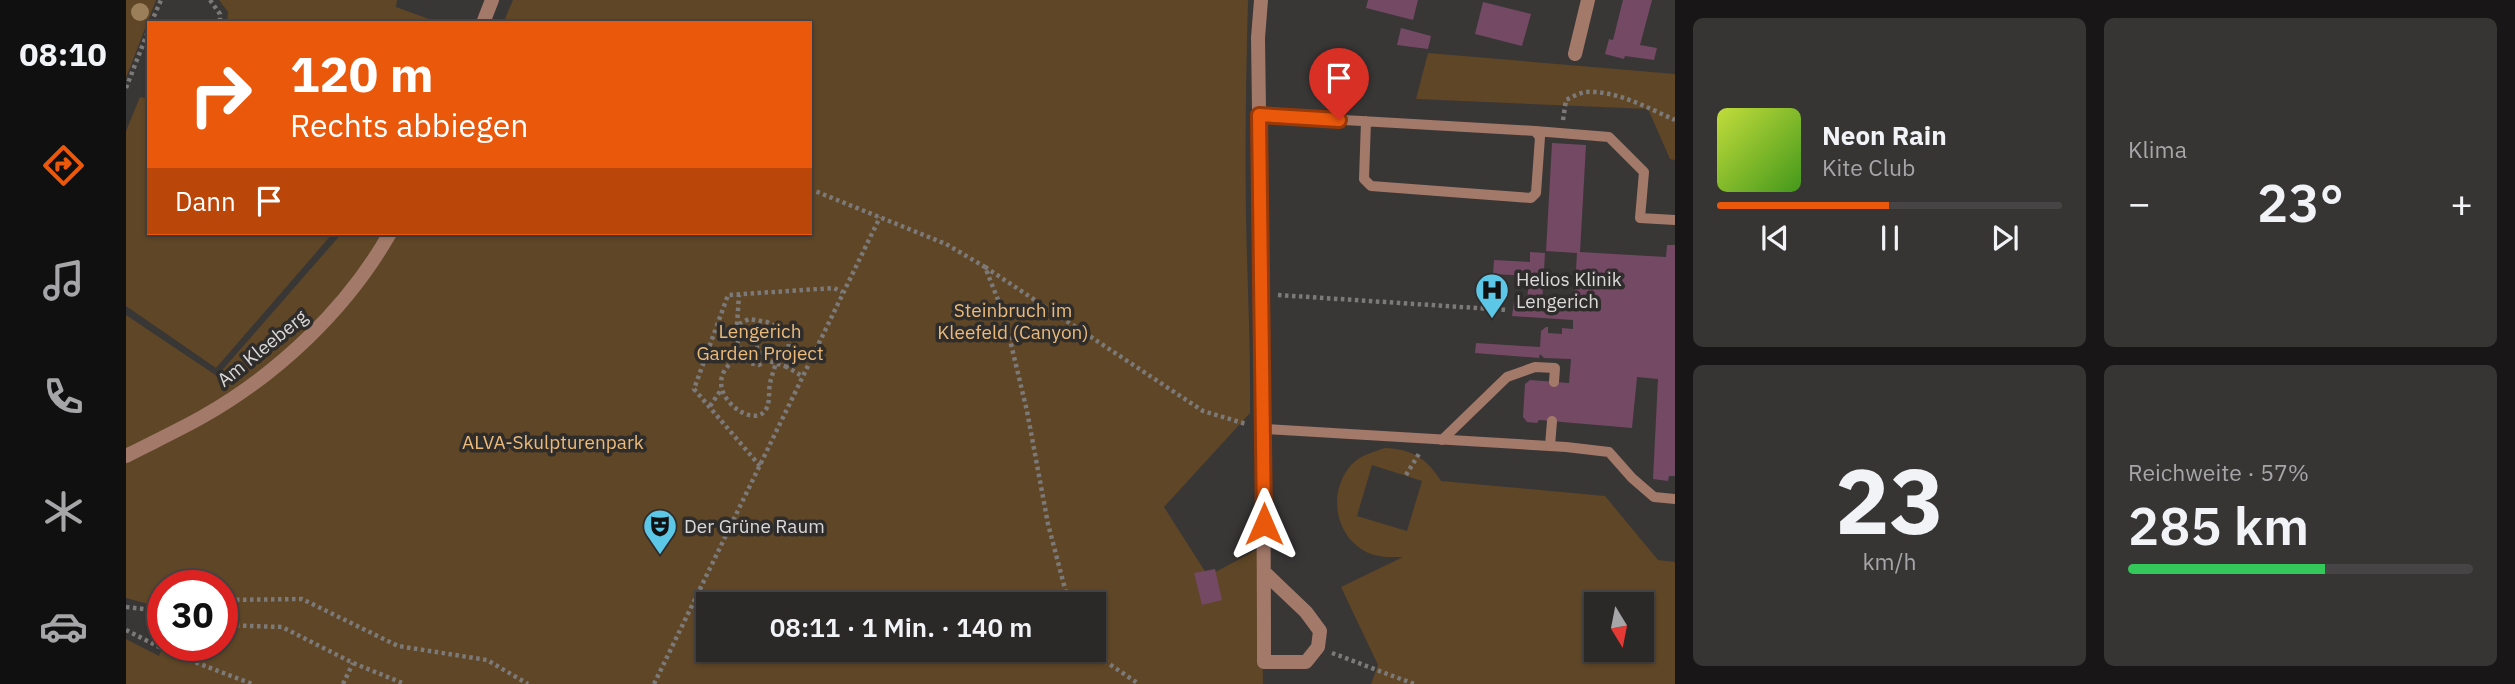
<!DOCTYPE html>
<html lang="de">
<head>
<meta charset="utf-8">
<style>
  body { margin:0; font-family:"IBM Plex Sans",sans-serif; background:#373434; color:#f1f3f6; height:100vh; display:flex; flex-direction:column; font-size:26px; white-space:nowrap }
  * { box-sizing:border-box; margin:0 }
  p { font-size:23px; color:#a6a6a8 }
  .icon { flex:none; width:38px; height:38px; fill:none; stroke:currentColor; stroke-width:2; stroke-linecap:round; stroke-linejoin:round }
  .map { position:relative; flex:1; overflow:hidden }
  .panel { display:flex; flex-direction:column; gap:18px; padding:18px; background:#181616; width:840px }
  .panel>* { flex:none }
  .guide { position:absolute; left:21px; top:21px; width:665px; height:214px; border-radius:0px; box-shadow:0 2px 5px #0004,0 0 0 2px #474445; background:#ea580c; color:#fff; overflow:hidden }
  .needle { width:46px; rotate:170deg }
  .fabs { position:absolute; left:1458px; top:592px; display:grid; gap:14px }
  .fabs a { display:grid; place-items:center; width:70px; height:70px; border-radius:0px; background:#2b2828; box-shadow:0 2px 5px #0004,0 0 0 2px #474445; font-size:35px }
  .speed { position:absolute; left:21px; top:570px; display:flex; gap:14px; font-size:35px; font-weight:700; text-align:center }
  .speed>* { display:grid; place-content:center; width:91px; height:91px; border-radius:50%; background:#2b2828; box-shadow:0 2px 5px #0004,0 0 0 2px #474445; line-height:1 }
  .speed .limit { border:10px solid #d22; background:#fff; color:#111 }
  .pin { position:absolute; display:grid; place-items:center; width:60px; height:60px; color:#fff; margin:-72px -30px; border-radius:50% 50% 50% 0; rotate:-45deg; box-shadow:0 0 7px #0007 }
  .pin .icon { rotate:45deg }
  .me { position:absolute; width:77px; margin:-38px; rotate:0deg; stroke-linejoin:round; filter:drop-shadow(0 0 5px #0008) }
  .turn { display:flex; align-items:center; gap:24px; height:147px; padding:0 28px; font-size:32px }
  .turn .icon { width:91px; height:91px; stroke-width:2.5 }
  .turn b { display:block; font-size:49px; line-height:60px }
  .then { display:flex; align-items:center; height:66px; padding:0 28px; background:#0003; gap:14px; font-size:26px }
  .big { font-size:52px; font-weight:600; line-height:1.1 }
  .panel .card { flex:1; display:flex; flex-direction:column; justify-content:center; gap:10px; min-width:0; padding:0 24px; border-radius:10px; background:#373434 }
  .panel .dial { align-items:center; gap:0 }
  .dial b { font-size:91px; line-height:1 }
  .song { display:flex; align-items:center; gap:21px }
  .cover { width:84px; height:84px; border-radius:10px; background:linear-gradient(135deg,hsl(70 70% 55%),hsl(100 70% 35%)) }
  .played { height:7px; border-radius:4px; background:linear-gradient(90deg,#ea580c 50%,#474445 50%) }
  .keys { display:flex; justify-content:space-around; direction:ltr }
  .heat { display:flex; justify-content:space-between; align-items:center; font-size:38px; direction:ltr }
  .charge { height:10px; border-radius:5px; background:linear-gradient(90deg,#34c759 57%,#474445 0) }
  .panel .tiles { flex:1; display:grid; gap:18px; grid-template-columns:repeat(2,1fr) }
  .trip { position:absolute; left:570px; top:592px; width:410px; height:70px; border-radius:0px; background:#2b2828; box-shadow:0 2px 5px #0004,0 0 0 2px #474445; font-weight:600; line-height:70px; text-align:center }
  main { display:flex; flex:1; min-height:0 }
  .dock { display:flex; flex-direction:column; width:126px; justify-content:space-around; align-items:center; background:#111010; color:#a6a6a8 }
  .dock .icon { width:49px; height:49px }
  .dock .on { color:#ea580c }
  .dock b { font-size:32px; color:#f1f3f6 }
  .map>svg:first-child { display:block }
</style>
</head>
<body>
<main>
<nav class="dock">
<b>08:10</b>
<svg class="icon on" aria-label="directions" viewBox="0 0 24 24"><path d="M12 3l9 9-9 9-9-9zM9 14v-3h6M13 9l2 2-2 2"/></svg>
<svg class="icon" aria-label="music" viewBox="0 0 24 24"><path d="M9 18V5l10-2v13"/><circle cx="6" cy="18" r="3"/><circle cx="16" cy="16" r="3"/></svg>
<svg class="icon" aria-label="phone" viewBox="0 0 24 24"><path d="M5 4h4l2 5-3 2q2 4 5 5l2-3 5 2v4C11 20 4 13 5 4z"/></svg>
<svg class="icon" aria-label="climate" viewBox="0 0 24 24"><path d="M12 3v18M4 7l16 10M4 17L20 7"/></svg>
<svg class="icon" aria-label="car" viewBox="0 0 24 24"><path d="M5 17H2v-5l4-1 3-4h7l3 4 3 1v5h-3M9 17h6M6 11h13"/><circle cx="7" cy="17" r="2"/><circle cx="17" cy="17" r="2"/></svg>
</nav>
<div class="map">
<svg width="1549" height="684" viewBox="0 0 1549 684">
  <rect width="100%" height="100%" fill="#393636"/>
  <g fill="#5e4626" fill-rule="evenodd">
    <polygon points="0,0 30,0 0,78"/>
    <polygon points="93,0 271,0 270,7 314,23 101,23 102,12"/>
    <path d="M387,0h735c-2,72 -3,143 -2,215 1,66 5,132 4,198l-86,94 44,69 52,-28 3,136h-1137v-45l33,17 4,-11 59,1v-60h-59v22l-37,-10v-283l91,61 125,-143h468v-210h-307zM583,604h385v45h-385z"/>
    <polygon points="1302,53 1549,74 1549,160 1544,159 1522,109 1290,99"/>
    <polygon points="14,97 23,99 23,233 207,233 90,368 0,306 0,131"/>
    <path d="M1259,448c26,1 42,10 56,33l164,15 53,64 17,2v122h-304l7,-19 -37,-78 62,-30c-11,0 -21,1 -32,-3 -36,-14 -45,-62 -19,-90 9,-9 21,-12 33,-16zM1246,465l50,16 -15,50 -50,-15zM1470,604h46v45h-46z"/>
  </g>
  <g fill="#744964">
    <polygon points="1242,0 1292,0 1287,20 1240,8"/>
    <polygon points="1497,0 1526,0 1514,45 1531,48 1528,60 1499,56 1498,59 1479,54 1483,39 1487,40"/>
    <polygon points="1357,2 1405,14 1396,46 1349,34"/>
    <polygon points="1275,28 1305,36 1302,49 1271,45"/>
    <polygon points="1426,143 1460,145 1454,252 1540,257 1541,245 1549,245 1549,476 1543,476 1542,481 1527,479 1532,379 1511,377 1506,428 1413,420 1411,423 1401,422 1397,417 1399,384 1404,380 1443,383 1445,359 1418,358 1414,354 1413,358 1349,353 1350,343 1414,347 1415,331 1420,327 1422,327 1422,333 1436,334 1436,328 1447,329 1447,320 1386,316 1388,302 1401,303 1403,276 1367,274 1368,260 1404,262 1404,252 1419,253 1416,303 1448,305 1451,253 1420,251"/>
    <polygon points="1089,569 1096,600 1076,605 1068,573"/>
  </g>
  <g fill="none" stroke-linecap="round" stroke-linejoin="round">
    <g stroke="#7c7979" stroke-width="4.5" stroke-dasharray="3.5 3.5" stroke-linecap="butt">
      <polyline points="84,0 94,14 94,23"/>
      <polyline points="25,23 35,0"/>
      <polyline points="0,88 23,29"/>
      <path d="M1437,120l3,-20c6,-3 13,-7 20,-8 30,-2 62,16 89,28"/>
      <polyline points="684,189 820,244 859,267 878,315 901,411 922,524 943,604"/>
      <polyline points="859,267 1077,411 1120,424"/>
      <polyline points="1152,295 1381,310"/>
      <polyline points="611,325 613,295"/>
      <path d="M640,360l-7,-12c-10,0 -16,6 -24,12 -39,27 15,70 30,51 6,-9 3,-18 5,-27 1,-7 4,-14 6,-21"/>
      <polyline points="661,367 640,360 633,365 623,363 612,343 611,325 623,319 641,322 657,330 663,341 661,367 676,376"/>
      <polyline points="584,406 595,390"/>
      <polyline points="634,466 568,389 602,295 708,288 716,292"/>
      <polyline points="1280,475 1294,452"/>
      <polyline points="96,600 176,599 272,646 361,660 402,684"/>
      <polyline points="0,607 27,610 37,608"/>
      <polyline points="96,625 156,627 227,663 279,684"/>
      <polyline points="0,630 45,653 126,684"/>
      <polyline points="961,649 1013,684"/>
      <polyline points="1206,653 1288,684"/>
      <polyline points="217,684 227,663"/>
      <polyline points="528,684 754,217"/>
    </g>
    <g stroke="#a37969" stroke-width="10">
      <polyline points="1133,115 1409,131 1414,137 1410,193 1405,198 1245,186 1238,179 1240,121"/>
      <polyline points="1409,131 1483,137 1518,172 1514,218 1549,220"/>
      <polyline points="1138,429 1440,447 1483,452 1506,478 1528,497 1549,499"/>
      <polyline points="1316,440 1381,377 1409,367 1429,368 1428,382"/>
      <polyline points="1424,446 1426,421"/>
    </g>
    <g stroke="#a37969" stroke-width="14">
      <path d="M1135,0l-3,38c3,208 6,416 6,624h42l12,-15 2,-16 -14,-19 -42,-40"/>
      <polyline points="357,23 366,0"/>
      <polyline points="1449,54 1462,0"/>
      <path d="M0,456c25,-13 51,-25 76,-39 76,-43 145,-108 188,-184"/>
    </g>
  </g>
  <circle fill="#9b7f5b" cx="14" cy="12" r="9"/>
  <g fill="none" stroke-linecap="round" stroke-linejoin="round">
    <g stroke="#983908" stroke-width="18">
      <polyline id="route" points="1138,524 1133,115 1213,120"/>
    </g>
    <use href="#route" stroke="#ea580c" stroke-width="12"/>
  </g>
  <defs>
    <g id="hospital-pin" transform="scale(1.75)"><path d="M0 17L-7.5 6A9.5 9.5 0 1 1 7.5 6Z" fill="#5dc7e8" stroke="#2f2c2c"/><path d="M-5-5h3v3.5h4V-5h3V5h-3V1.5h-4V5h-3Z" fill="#111"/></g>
    <g id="theatre-pin" transform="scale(1.75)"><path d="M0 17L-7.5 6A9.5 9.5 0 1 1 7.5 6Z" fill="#5dc7e8" stroke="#2f2c2c"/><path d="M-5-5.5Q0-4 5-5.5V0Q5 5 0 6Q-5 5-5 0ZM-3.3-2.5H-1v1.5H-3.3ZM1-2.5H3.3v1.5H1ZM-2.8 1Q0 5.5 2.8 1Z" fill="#111"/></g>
  </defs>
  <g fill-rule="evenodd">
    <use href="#hospital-pin" x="1366" y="290"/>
    <use href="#theatre-pin" x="534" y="526"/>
  </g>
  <g text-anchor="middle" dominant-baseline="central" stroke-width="7" stroke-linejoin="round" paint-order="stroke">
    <g font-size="19" fill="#dad8d8" stroke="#2f2c2c" text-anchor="start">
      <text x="1390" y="279">Helios Klinik<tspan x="1390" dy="22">Lengerich</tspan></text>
      <text x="558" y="526">Der Grüne Raum</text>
    </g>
    <g font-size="19" fill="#ebba79" stroke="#2f2c2c">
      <text x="887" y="310">Steinbruch im<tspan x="887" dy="22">Kleefeld (Canyon)</tspan></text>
      <text x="634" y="331">Lengerich<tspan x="634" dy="22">Garden Project</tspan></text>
      <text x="427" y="442">ALVA-Skulpturenpark</text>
    </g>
    <g font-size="19" fill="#dad8d8" stroke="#2f2c2c">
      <text transform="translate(136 348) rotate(-39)">Am Kleeberg</text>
    </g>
  </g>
</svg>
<div class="fabs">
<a><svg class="needle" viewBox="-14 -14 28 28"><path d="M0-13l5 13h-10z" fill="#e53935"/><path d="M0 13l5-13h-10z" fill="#a6a6a8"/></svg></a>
</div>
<div class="speed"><div class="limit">30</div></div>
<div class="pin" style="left:1213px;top:120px;background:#d93025"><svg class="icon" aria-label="arrive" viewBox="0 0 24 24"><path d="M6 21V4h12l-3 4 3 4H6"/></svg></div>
<svg class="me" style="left:1138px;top:524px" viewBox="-20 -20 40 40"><path d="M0-17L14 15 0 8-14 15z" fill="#ea580c" stroke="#fff" stroke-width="4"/></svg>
<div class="trip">08:11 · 1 Min. · 140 m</div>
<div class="guide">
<div class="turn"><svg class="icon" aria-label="right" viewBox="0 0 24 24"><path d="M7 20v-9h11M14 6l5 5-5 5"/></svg><div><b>120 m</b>Rechts abbiegen</div></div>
<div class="then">Dann<svg class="icon" aria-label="arrive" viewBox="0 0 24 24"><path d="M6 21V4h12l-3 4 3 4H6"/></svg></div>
</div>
</div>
<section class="panel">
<div class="tiles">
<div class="card">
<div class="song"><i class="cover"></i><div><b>Neon Rain</b><p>Kite Club</p></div></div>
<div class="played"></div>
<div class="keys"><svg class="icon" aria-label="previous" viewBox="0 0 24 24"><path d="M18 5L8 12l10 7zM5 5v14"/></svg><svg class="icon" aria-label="pause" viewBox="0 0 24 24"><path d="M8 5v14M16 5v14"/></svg><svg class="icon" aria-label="next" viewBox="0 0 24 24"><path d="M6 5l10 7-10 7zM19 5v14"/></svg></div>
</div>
<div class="card"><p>Klima</p>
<div class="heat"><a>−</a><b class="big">23°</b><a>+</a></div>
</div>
<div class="card dial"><b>23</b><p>km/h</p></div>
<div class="card"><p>Reichweite · 57%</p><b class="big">285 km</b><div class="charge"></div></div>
</div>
</section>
</main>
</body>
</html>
